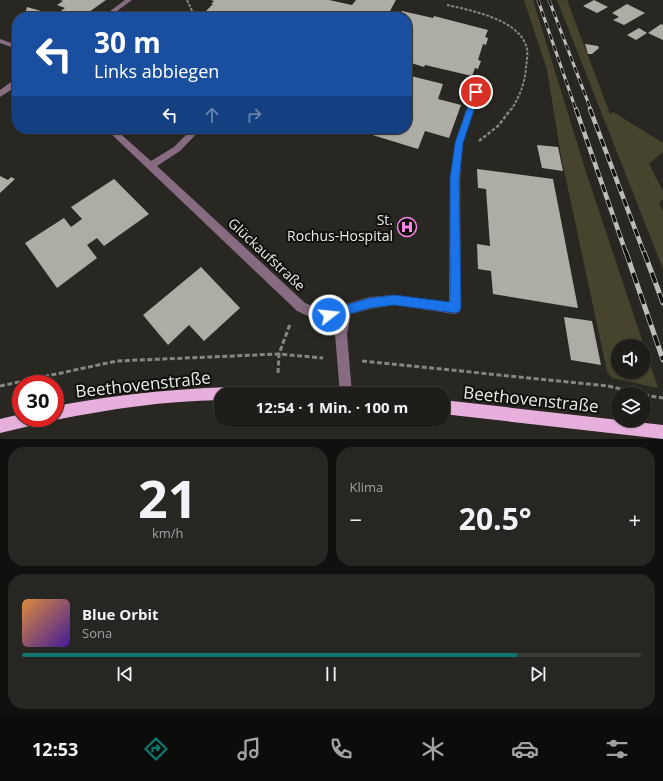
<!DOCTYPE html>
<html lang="de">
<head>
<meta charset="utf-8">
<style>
  body { margin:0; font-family:"Open Sans",sans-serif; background:#262622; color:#f1f3f6; height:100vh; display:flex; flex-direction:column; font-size:15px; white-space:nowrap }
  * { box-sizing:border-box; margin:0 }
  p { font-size:13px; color:#a1a2a2 }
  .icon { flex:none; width:22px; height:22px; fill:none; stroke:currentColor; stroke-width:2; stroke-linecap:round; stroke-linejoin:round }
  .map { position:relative; height:439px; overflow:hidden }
  .side { display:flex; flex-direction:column; gap:8px; padding:8px; background:#10100e; flex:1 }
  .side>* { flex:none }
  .hud { position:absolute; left:12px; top:12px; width:400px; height:122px; border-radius:16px; box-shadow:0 1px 3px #0004,0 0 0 1px #3c3b38; background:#1a4fa0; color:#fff; overflow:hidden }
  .controls { position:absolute; left:611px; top:339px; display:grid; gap:8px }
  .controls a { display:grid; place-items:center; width:40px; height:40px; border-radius:50%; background:#1e1d19; box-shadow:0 1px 3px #0004,0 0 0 1px #3c3b38; font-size:20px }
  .speed { position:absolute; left:12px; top:375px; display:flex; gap:8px; font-size:20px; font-weight:700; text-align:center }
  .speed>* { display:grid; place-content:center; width:52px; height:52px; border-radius:50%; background:#1e1d19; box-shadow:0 1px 3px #0004,0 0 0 1px #3c3b38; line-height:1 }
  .speed .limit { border:6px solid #d22; background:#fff; color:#111 }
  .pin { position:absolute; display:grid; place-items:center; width:34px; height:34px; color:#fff; margin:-17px; border:2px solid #fff; border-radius:50%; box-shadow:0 1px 4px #0007 }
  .me { position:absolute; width:44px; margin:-22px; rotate:74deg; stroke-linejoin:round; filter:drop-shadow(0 0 3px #0008) }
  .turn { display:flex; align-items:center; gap:14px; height:84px; padding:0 16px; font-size:18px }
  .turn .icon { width:52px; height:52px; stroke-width:2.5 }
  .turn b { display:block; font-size:28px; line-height:34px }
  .lanes { display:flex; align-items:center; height:38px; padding:0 16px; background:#0003; justify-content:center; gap:20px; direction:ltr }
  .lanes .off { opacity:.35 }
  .big { font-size:30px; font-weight:700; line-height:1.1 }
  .side .card { flex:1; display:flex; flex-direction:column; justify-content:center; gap:6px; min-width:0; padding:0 14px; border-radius:16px; background:#262622 }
  .side .dial { align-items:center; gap:0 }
  .dial b { font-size:52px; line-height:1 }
  .song { display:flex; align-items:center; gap:12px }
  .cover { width:48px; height:48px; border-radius:6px; background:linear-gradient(135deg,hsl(30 70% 55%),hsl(260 70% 35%)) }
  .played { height:4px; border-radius:2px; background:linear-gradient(90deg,#0f766e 80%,#3c3b38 80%) }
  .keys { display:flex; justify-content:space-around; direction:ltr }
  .heat { display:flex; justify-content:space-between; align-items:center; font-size:22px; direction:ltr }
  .side .tiles { flex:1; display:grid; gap:8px; grid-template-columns:1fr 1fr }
  .card:last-child { grid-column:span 2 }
  .trip { position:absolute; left:214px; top:387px; width:236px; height:40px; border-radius:16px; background:#1e1d19; box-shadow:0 1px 3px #0004,0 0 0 1px #3c3b38; font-weight:700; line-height:40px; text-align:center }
  .dock { display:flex; height:64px; justify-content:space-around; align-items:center; background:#0c0c0a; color:#a1a2a2 }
  .dock .icon { width:28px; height:28px }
  .dock .active { color:#0f766e }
  .dock b { font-size:18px; color:#f1f3f6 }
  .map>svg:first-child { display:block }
</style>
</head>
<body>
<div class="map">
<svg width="663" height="439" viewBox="0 0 663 439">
  <rect width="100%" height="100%" fill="#282721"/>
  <g fill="#46442c">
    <polygon points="524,0 533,0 586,172 644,346 618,346 618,372 644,372 644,346 658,388 612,378 607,371 561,156 547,70"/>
    <polygon points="557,0 567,0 610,114 613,112 663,143 663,152 649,164 663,191 663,199 659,203 663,211 663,269"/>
  </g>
  <g fill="#adada5">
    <polygon points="60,0 106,0 82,17 32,17 25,15 27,7 55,15 65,8 57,5 63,1"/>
    <polygon points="211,0 329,0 352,5 356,0 396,0 390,11 400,13 402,11 433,18 434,16 488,30 485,37 488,38 486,45 483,44 478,60 481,61 478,69 475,68 472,76 425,65 424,67 411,63 412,62 409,61 407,67 407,17 231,17 206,11 213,4 211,4 214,1"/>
    <polygon points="594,0 608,7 597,13 583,6"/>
    <polygon points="627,4 645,13 624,25 613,20 619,17 612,13"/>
    <polygon points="136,11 158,17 128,17"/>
    <polygon points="661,24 663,25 663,40 648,33"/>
    <polygon points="639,28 647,33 636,40 627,35"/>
    <polygon points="585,44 598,46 599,48 592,54 588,54"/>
    <polygon points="407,75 443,84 438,99 461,105 449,138 425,131 418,149 353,129 407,129"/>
    <polygon points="537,145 558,147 563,171 542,168"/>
    <polygon points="477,169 553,179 578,308 493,294 491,271 478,269 477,244 490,246 486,189 478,188"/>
    <polygon points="0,176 8,180 11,177 15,179 0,193"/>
    <polygon points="114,179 149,214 104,246 97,238 87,245 97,258 57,288 25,243 64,218 71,227 82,219 71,207"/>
    <polygon points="201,267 240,308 204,341 189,325 168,345 143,315"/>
    <polygon points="564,317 592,321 601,365 571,360"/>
  </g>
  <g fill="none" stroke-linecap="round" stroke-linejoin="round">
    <g stroke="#868580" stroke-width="2" stroke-dasharray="3 1.5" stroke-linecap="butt">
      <polyline points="187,0 195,17"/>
      <path d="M447,5c23,5 68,14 78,38 4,7 2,17 1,24 -1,16 -7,31 -15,43"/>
    </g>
    <polyline stroke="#868580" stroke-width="2.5" stroke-dasharray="3.5 2" stroke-linecap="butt" points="479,141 498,126 511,109"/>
    <g stroke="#868580" stroke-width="3" stroke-dasharray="5 2.5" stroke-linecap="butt">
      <polyline points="362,361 608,386 641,394"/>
      <polyline points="278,373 279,354 290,324"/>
      <polyline points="0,386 117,361 279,354 323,358"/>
      <polyline points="644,395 663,398"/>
    </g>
    <g fill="#866b81" fill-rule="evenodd">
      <polygon points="125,0 132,0 109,17 102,17"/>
      <polygon points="0,39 17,45 17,49 0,43"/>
      <polygon points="14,80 17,80 17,86 0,97 0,90"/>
      <path d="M476,89l4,3 -17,51 -3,36 1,129 -2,4 -4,2 -61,-9 -24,4 -19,5 -4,20 5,60h-12l-5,-60 4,-16c-17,5 -27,0 -42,-7l-191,-182h9l36,32 23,-14 18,-18h9l-21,22 -23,15 148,137 12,5 12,1 41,-12 24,-2 55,7 1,-123 5,-36 17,-51z"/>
    </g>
    <g fill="#e7afdc" fill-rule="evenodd">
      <path d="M277,386l31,2 5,1 1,5h-93v6c-56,1 -111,9 -166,20l-4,-2h4v-12c74,-14 147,-20 222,-20z"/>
      <polygon points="443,400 663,425 663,439 443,414"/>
      <polygon points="21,414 21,418 41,418 39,423 34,425 0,433 0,419"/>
    </g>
    <g stroke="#bdbcb8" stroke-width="3">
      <g id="rail-far2">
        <polyline points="538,0 576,110"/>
        <polyline points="549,0 591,110"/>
      </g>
    </g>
    <g stroke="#bdbcb8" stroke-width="4.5">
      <g id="rail-far1">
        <polyline points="576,109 626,253"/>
        <polyline points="590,109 644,253"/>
      </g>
    </g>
    <g stroke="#bdbcb8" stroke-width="5">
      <g id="rail">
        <polyline points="626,252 663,360"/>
        <polyline points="644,252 663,303"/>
      </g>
    </g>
    <use href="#rail-far2" stroke="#10100d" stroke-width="2" stroke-dasharray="6" stroke-linecap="butt"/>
    <use href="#rail-far1" stroke="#10100d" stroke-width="3" stroke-dasharray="8" stroke-linecap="butt"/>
    <use href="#rail" stroke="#10100d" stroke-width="3.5" stroke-dasharray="11" stroke-linecap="butt"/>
  </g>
  <polygon fill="#1a73e8" stroke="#114b97" points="476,89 480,92 463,143 459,179 461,308 459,312 455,313 394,305 370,308 329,320 325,319 324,315 325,311 370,298 394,295 450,302 450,179 455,143 473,92"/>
  <defs>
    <g id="hospital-ring" transform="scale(1)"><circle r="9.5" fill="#10100d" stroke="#f987e8" stroke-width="1.5"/><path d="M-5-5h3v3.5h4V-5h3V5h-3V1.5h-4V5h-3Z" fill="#f987e8"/></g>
  </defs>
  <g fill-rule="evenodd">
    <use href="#hospital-ring" x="407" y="227"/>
  </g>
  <g text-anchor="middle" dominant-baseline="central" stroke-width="4" stroke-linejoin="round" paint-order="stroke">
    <g font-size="14" fill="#edece8" stroke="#10100d" text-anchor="end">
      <text x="393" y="219">St.<tspan x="393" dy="16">Rochus-Hospital</tspan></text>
    </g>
    <g font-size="14" fill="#edece8" stroke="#10100d">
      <text transform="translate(267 254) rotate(43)">Glückaufstraße</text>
    </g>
    <g font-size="17" fill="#edece8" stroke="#10100d">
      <text transform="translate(143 384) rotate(-6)">Beethovenstraße</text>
      <text transform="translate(531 399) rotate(6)">Beethovenstraße</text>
    </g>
  </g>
</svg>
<div class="controls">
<a><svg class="icon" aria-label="sound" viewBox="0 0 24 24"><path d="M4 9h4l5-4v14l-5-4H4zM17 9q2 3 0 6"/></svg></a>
<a><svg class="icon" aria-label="layers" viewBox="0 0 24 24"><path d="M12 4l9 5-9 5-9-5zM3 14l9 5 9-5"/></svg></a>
</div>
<div class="speed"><div class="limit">30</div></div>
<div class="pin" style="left:476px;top:92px;background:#d93025"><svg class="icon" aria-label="arrive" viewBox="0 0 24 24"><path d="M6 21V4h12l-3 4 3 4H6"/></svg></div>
<svg class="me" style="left:329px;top:315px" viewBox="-20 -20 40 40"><circle r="17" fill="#1a73e8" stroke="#fff" stroke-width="3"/><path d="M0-11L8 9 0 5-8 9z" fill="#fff"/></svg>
<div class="trip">12:54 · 1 Min. · 100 m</div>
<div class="hud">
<div class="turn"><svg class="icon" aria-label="left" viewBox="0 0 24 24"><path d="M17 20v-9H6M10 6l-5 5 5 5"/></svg><div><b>30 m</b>Links abbiegen</div></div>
<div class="lanes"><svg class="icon" aria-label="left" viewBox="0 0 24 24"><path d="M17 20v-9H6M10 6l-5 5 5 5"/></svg><svg class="icon off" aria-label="ahead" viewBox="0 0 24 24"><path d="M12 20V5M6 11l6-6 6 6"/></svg><svg class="icon off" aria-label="right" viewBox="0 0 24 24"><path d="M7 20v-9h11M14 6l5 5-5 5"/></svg></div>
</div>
</div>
<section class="side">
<div class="tiles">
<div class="card dial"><b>21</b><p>km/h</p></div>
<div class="card"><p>Klima</p>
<div class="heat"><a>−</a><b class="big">20.5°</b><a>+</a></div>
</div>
<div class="card">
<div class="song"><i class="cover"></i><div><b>Blue Orbit</b><p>Sona</p></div></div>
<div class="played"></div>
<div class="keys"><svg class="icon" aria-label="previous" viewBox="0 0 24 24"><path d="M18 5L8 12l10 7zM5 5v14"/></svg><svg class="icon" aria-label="pause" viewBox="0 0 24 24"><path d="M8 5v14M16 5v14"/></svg><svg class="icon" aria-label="next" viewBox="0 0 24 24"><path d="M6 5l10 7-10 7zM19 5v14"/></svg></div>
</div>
</div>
</section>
<nav class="dock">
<b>12:53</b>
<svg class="icon active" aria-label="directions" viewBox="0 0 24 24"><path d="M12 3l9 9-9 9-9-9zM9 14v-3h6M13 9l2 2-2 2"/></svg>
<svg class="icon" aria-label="music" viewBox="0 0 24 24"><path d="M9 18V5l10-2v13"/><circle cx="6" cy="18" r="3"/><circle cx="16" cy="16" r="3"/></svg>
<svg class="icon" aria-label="phone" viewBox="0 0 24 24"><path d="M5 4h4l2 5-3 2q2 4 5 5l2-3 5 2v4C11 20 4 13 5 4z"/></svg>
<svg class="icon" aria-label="climate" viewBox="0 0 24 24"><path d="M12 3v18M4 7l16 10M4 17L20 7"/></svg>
<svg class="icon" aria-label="car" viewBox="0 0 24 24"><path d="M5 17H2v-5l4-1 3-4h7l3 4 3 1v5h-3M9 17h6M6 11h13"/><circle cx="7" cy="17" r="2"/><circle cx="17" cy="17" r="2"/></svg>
<svg class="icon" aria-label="filters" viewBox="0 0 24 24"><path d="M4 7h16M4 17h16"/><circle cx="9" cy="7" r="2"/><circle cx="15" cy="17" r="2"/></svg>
</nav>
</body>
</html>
